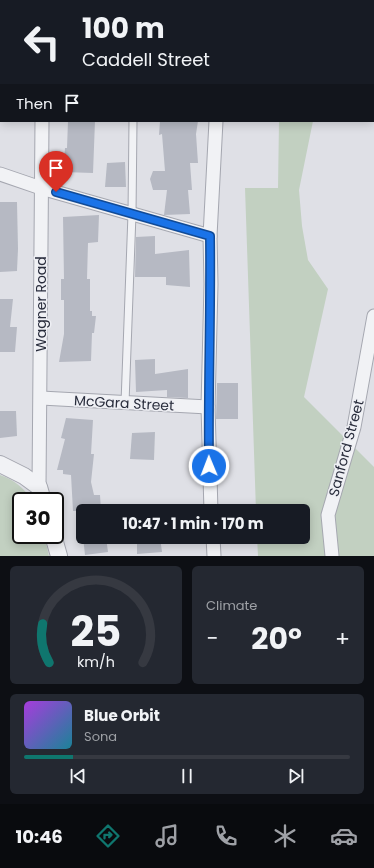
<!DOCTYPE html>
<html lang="en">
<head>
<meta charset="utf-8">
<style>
  body { margin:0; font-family:Poppins,sans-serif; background:#242831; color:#f1f3f6; height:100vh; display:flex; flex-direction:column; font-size:15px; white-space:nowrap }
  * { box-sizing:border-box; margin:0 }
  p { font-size:13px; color:#9ea1a6 }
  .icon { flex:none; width:22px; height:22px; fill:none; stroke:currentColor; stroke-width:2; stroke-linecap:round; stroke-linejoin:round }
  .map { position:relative; height:556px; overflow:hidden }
  .sheet { display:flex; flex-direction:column; gap:10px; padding:10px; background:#0d0f14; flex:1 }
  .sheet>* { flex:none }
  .banner { position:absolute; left:0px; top:0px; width:374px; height:122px; box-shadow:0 2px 10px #0003; background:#171b24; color:#f1f3f6; overflow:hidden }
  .speed { position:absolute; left:12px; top:492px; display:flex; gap:8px; font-size:20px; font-weight:700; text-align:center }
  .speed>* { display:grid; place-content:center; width:52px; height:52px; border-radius:50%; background:#171b24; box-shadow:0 2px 10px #0003; line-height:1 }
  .speed .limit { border:2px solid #111; border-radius:6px; background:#fff; color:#111 }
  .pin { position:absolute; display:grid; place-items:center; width:34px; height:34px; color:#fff; margin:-41px -17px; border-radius:50% 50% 50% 0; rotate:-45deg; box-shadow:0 0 4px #0007 }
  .pin .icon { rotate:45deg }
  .me { position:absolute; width:44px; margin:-22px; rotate:359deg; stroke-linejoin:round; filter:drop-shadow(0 0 3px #0008) }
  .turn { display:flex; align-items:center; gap:14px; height:84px; padding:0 16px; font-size:18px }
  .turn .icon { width:52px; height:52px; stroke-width:2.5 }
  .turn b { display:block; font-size:28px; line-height:34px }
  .then { display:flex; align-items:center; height:38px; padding:0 16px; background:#0003; gap:8px; font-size:15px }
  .big { font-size:30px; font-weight:700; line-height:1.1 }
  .sheet .card { flex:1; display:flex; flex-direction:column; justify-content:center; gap:6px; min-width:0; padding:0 14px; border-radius:6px; background:#242831 }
  .sheet .dial { align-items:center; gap:0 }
  .dial svg { height:104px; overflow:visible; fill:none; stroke:#363941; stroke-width:7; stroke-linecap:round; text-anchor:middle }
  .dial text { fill:#f1f3f6; stroke:none }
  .song { display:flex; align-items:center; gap:12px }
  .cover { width:48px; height:48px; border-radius:6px; background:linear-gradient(135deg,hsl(280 70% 55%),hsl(190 70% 35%)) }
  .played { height:4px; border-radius:2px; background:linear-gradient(90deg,#0f766e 15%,#363941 15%) }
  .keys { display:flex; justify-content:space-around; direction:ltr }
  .heat { display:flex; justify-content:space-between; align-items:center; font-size:22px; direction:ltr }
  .sheet .tiles { flex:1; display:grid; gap:10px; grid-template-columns:1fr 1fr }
  .card:last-child { grid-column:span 2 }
  .trip { position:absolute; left:76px; top:504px; width:234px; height:40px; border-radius:6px; background:#171b24; box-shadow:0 2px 10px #0003; font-weight:700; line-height:40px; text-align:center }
  .menu { display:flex; height:64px; justify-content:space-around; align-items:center; background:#090b0e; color:#9ea1a6 }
  .menu .icon { width:28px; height:28px }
  .menu .on { color:#0f766e }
  .menu b { font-size:18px; color:#f1f3f6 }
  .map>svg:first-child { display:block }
</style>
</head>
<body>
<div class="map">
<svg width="374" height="556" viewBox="0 0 374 556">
  <rect width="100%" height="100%" fill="#dfe0e6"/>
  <g fill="#c2d0c1">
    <polygon points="279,121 313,121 299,190 302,226 308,260 328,289 304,397 374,467 374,556 258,556 257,537 303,537 303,511 256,511 245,188 278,188"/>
    <path d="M0,475c15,5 22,12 32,24v2h-11v34h23l5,21h-49z"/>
  </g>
  <g fill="#b6b9c3">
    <polygon points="68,121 95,121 93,173 63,172 65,148 67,148"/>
    <polygon points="160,121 198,121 196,134 198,163 190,163 192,190 188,190 190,214 164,215 167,190 153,190 150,179 153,171 165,171 162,134 159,135"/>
    <polygon points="125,162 126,187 105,187 107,163"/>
    <polygon points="0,202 17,202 18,249 17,271 0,272"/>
    <polygon points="99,215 98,242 88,243 87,279 90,279 90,311 92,311 92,316 96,316 94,333 92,333 91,361 59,362 64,334 64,300 61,300 61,279 64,279 63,217"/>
    <polygon points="155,236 155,254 189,250 190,287 166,285 166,277 135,277 136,237"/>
    <polygon points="0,299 13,299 10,327 17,327 15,352 0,352"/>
    <polygon points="155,359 155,374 188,369 188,398 167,397 167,390 136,392 135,360"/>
    <polygon points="217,383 238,383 238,419 216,419"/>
    <polygon points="0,411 16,411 17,436 0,438"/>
    <polygon points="66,418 93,420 91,454 94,454 91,482 94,495 100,495 101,511 73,511 71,475 63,474 63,470 57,470 65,439 61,438"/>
    <polygon points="155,432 154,460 130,459 132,433"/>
    <polygon points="83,537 106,537 108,552 85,555"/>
    <polygon points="137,537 160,537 162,552 137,554"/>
  </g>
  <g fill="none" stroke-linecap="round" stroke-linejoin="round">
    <g stroke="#a5a7b0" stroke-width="9">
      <g id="service">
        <polyline points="135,1 135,0"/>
        <polyline points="125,403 132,214 133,121"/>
      </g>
    </g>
    <g stroke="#a5a7b0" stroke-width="15">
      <g id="minor">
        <polyline points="45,1 45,0"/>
        <polyline points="219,1 219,0"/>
        <polyline points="0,174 41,188 210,236"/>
        <polyline points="41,398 208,407"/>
        <polyline points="39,487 42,121"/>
        <polyline points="211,511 208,407 211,284 210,236 216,121"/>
        <polyline points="213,537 214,556"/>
        <polyline points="332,556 328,515 354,427 374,316"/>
      </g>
    </g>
    <g stroke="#a5a7b0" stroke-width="18">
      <g id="tertiary">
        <polyline points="0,464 24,476 39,487 43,501"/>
        <polyline points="53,535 59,556"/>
      </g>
    </g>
    <use href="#service" stroke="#f1f2f5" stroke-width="7"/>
    <use href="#minor" stroke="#f1f2f5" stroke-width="13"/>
    <use href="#tertiary" stroke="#f1f2f5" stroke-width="16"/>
  </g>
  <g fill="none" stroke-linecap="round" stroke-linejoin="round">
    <g stroke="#114b97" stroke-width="10">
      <path id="route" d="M56,192l154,44c1,77 -2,153 -1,230"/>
    </g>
    <use href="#route" stroke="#1a73e8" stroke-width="7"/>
  </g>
  <g text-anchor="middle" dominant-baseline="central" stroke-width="3" stroke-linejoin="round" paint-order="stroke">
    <g font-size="14" fill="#292d3c" stroke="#eeeff4">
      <text transform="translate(41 304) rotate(-90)">Wagner Road</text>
      <text transform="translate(124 403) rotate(3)">McGara Street</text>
      <text transform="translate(346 448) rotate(-75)">Sanford Street</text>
    </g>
  </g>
</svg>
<div class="speed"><div class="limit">30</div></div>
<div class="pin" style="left:56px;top:192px;background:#d93025"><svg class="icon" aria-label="arrive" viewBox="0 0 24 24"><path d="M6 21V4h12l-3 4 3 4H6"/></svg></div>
<svg class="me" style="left:209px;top:466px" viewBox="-20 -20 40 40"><circle r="17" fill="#1a73e8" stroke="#fff" stroke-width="3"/><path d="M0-11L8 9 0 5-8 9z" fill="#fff"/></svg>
<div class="trip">10:47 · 1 min · 170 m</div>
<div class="banner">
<div class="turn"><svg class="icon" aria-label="left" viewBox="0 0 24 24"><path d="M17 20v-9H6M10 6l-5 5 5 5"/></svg><div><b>100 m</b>Caddell Street</div></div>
<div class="then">Then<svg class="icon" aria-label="arrive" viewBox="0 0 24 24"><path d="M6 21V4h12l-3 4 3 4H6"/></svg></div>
</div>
</div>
<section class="sheet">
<div class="tiles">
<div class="card dial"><svg viewBox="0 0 100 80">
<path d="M14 69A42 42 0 1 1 86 69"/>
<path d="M14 69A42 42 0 0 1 9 39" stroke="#0f766e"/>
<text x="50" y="56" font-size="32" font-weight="700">25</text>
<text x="50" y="72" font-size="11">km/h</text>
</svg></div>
<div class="card"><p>Climate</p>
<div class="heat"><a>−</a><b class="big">20°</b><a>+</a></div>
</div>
<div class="card">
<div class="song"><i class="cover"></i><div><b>Blue Orbit</b><p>Sona</p></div></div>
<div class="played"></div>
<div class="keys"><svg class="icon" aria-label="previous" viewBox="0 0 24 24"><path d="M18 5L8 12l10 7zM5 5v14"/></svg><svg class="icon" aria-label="pause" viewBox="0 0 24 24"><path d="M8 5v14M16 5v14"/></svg><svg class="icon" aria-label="next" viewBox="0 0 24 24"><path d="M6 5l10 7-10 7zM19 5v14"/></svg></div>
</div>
</div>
</section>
<nav class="menu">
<b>10:46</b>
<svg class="icon on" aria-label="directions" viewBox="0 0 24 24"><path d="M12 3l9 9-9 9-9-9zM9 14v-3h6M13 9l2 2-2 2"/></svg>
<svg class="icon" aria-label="music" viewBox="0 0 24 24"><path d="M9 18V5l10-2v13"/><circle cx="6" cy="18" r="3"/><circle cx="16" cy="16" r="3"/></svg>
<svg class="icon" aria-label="phone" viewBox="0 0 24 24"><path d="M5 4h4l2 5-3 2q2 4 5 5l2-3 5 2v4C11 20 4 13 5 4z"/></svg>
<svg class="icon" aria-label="climate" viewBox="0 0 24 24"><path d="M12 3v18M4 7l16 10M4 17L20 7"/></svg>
<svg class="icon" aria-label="car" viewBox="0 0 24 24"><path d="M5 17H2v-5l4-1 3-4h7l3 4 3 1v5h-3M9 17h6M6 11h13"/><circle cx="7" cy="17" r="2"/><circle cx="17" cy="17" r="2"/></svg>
</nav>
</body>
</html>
